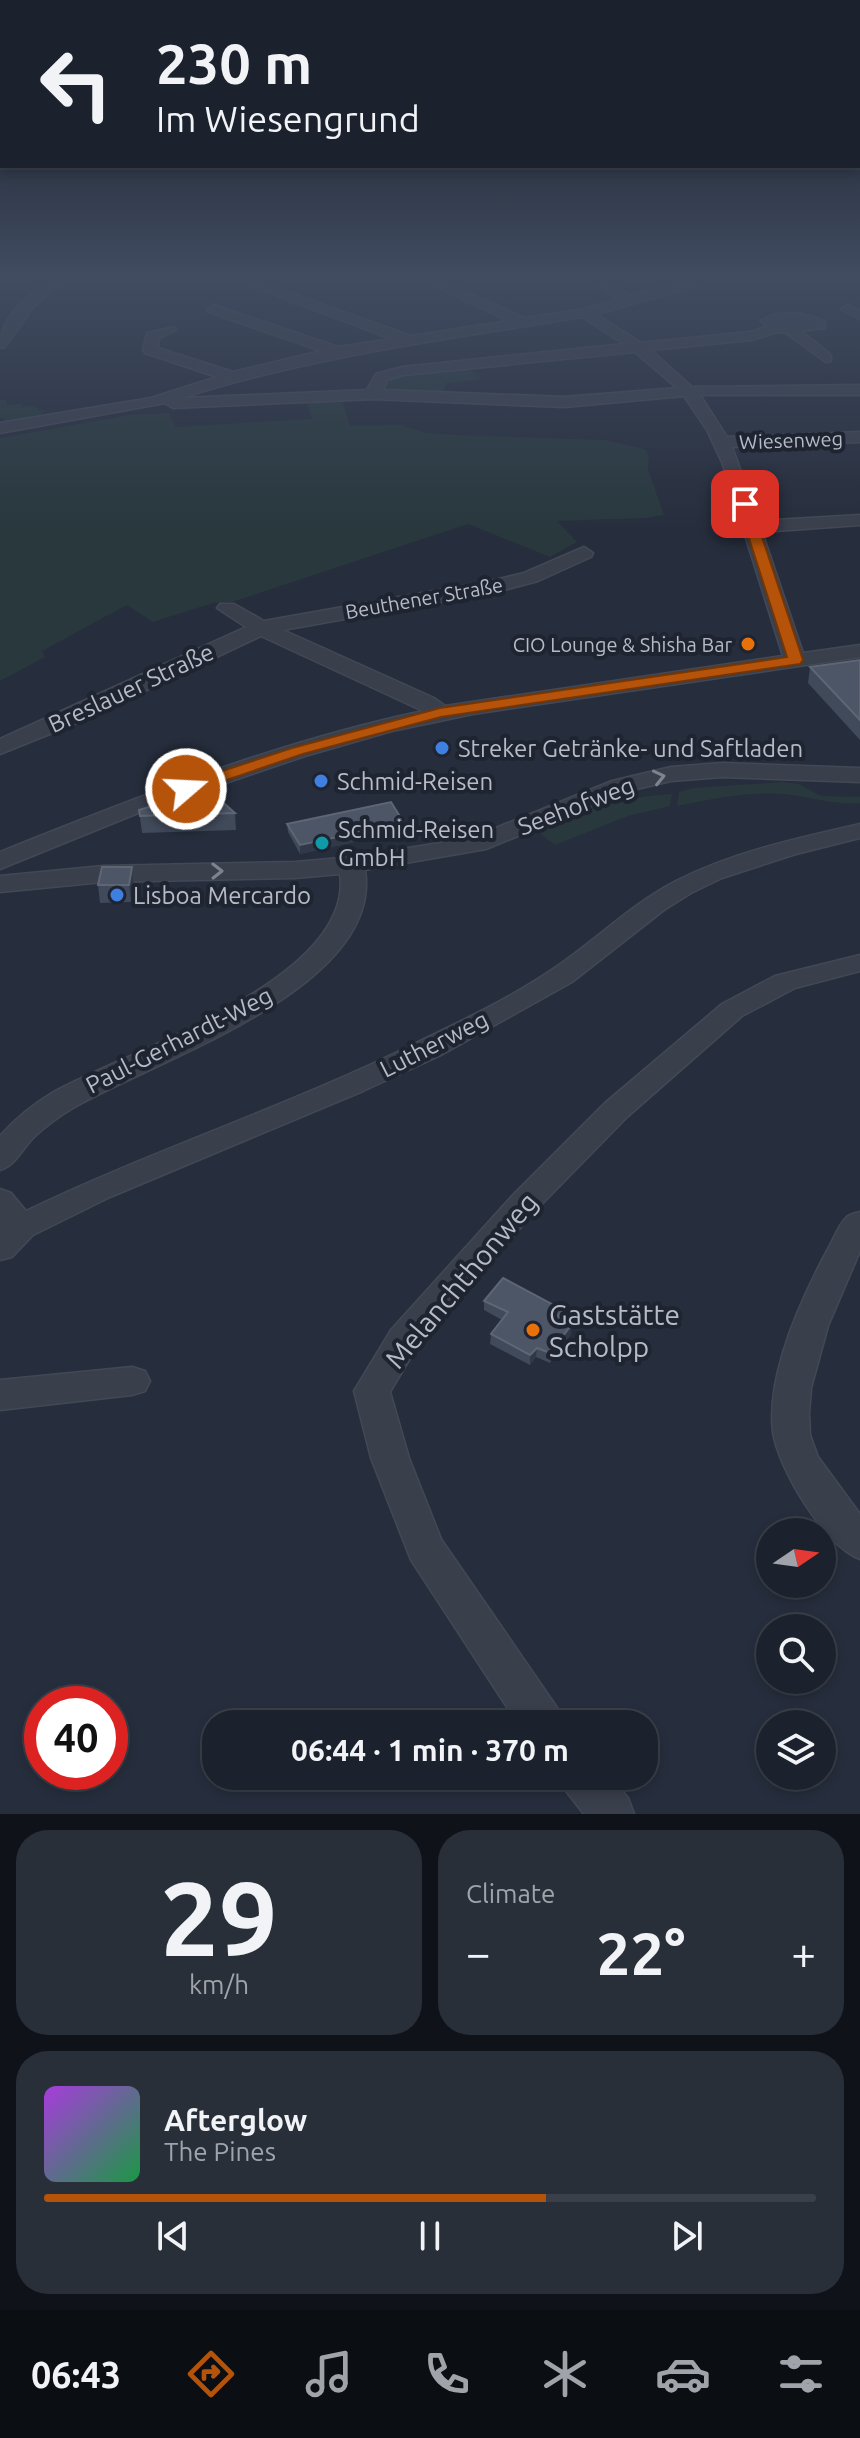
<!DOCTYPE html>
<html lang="en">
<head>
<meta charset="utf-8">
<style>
  body { margin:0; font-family:Ubuntu,sans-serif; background:#292f39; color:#f1f3f6; height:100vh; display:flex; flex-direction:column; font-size:30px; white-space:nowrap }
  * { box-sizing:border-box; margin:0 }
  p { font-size:26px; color:#a0a4aa }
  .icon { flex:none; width:44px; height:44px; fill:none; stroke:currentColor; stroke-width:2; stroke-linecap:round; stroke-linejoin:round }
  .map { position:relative; height:1814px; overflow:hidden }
  .side { display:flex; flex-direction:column; gap:16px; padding:16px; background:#0f1319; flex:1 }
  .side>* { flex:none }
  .guide { position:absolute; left:0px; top:0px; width:860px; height:168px; box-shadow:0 4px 12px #0003,0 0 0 2px #3a3f49; background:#1c222d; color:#f1f3f6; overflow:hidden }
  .needle { width:52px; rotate:77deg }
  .controls { position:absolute; left:756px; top:1518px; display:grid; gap:16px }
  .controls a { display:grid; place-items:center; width:80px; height:80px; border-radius:50%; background:#1c222d; box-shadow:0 4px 12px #0003,0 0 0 2px #3a3f49; font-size:40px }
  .speed { position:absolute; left:24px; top:1686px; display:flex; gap:16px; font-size:40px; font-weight:700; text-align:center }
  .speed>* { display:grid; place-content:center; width:104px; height:104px; border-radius:50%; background:#1c222d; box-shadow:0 4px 12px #0003,0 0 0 2px #3a3f49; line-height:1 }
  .speed .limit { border:12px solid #d22; background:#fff; color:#111 }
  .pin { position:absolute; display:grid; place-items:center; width:68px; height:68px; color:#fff; margin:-34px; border-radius:16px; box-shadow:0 4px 12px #0006 }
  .me { position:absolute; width:88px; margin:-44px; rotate:71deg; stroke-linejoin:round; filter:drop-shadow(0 0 6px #0008) }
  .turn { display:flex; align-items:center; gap:28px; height:168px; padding:0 24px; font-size:36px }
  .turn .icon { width:104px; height:104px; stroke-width:2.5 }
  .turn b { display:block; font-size:56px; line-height:68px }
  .big { font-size:60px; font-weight:700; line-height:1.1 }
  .side .tile { flex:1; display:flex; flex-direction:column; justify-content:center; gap:12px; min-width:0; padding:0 28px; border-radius:32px; background:#292f39 }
  .side .dial { align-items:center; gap:0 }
  .dial b { font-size:104px; line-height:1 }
  .song { display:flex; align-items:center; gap:24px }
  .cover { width:96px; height:96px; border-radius:12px; background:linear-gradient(135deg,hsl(280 70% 55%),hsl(140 70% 35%)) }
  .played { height:8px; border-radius:4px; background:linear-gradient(90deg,#b45309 65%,#3a3f49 65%) }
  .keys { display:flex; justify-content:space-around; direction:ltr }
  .heat { display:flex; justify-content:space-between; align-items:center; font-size:44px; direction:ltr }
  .side .tiles { flex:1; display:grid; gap:16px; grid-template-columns:1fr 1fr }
  .tile:last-child { grid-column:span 2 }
  .trip { position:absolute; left:202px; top:1710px; width:456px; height:80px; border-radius:32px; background:#1c222d; box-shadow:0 4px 12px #0003,0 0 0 2px #3a3f49; font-weight:700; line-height:80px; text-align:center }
  .dock { display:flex; height:128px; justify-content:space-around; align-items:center; background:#0b0e12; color:#a0a4aa }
  .dock .icon { width:56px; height:56px }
  .dock .selected { color:#b45309 }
  .dock b { font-size:36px; color:#f1f3f6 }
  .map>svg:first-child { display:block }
</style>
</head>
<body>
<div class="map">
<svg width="860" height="1814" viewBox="0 0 860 1814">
  <rect width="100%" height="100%" fill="#262d3c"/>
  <g fill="#28383d">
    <polygon points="465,366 482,379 446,383 442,394 382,389 390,377"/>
    <polygon points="0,400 7,400 6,405 23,404 20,407 34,406 39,409 37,411 49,410 41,413 42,416 10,423 0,417"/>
    <polygon points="342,400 350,426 401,425 426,433 459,435 605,440 645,449 649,456 648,470 664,515 647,518 557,521 577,542 550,557 468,524 232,602 213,603 153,622 127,605 42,651 45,657 0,681 0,438 130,415 169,413 175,427 312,419 307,401"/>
    <path d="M783,782l16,2 22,12 39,1v6c-25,2 -45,-5 -69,-8 -40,-5 -76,4 -114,11l2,-14 14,-4z"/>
    <path d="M672,794l-2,12 -42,10 -73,29 -15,-12 3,-5c42,-18 83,-32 129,-34z"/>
  </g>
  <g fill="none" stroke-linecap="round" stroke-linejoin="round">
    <g stroke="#434855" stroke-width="3">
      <g id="minor">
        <path d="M61,278h19l-27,12 -19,16 -29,41 -5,1c0,-32 31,-61 61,-70z"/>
        <path d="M230,278h18l163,58 97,-15 -90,-43h16l91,40 58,-9 35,-10 -36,-21h15l34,18 67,-18h19l-1,3 -120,33 45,29 109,-11 17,-6 -6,-5c17,-12 47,-9 64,1v6l-24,3 30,24v6l-5,1 -40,-29 -9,-1 -25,8 -101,10 41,37 168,-2v10h-160l27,42 133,-5v10l-128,5 27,74 101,-6v10l-98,7 41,121 57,-8v12l-387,57 -81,17 -87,25 -162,55 -143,58v-17c137,-55 277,-110 423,-141l-162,-75 -184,87 -77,31v-15l246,-112 -29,-19 3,-4h14l30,17 231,-41 29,-7 60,-26 9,6 -2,4 -53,24 -42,11 -213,38 151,68 11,8 338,-50 -61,-194 -15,-32 -23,-34 -120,11 -191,-8 -200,9 -8,-5 -165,30v-10l151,-25 66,-21 -72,-24 -2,-3 4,-17 27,-6 2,3 -17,8 -1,10 75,24 88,-21 -112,-39 -2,-3 7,-4 124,42 54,-8zM582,317l42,27 -222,23 -26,7 -9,16 -185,8c130,-42 266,-59 400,-81zM635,352l42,36 -113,9 -181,-7 4,-10 16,-5z"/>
        <polygon points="848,305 860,310 860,319 841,309"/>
        <path d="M722,763l138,5v14l-138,-5 -51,4 -43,10 -142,58 -121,21c19,119 -213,191 -292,238 -14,8 -27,18 -39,29 -12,12 -18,28 -34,33v-34c15,-17 32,-31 52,-43 74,-42 303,-113 288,-219l-45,4 -192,4 -103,10v-16l103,-10 192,-4 57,-5 119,-19 141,-57 59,-14z"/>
        <path d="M860,824v14l-64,16 -74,24 -31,15 -27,17 -92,72 -131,73 -78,36 -253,106 -77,38 -21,22 -12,3v-71l11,4 15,18c129,-62 266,-106 394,-170 44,-21 92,-44 133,-72 42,-28 78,-65 123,-88 57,-29 122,-43 184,-57z"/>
        <polygon points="860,955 860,971 795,988 742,1016 627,1117 534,1212 415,1350 390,1392 409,1458 441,1539 558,1709 564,1724 518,1724 411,1560 371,1458 354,1391 391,1330 512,1196 605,1103 722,1004 775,976"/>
        <path d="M860,1212v39l-32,75 -17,62 -2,26 1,21 8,22 42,57v45c-35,-12 -82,-91 -87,-127 -7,-58 29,-135 56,-185 5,-9 11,-25 19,-31 4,-3 8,-3 12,-4z"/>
        <polygon points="132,1367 145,1371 150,1381 145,1391 132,1395 0,1410 0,1380"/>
        <polygon points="560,1776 610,1776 628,1798 634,1814 584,1814 566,1791"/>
      </g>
    </g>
    <use href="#minor" fill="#3a3f4c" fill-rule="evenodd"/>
  </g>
  <g fill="#414a5a">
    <polygon points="860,660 860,740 808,683 810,667"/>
    <polygon points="139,810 235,813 236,830 142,833"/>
    <polygon points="287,824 404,831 300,854 288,832"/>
    <polygon points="132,867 134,884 131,902 100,903 98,885"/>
    <polygon points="484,1301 562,1319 571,1334 550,1363 536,1357 530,1365 490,1344 491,1334 502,1320 484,1310"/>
  </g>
  <g fill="#313949">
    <polygon points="404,823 404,831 300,854 300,845"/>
    <polygon points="132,867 134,884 131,902 129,885"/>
    <polygon points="572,1324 571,1334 550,1363 550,1353"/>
    <polygon points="537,1348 536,1357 530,1365 530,1355"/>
  </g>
  <g fill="#4d5666" stroke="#5e6675" stroke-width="2">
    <polygon points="860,660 860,720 810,667"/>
    <polygon points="208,789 235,813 140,816 139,810"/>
    <polygon points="391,802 404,823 300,845 287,824"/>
    <polygon points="102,867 132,867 129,885 98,885"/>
    <polygon points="503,1278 563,1310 558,1316 572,1324 550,1353 537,1348 530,1355 491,1334 508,1312 484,1301"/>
  </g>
  <defs><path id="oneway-chevron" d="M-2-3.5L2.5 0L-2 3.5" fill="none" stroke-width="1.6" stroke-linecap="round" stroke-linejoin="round" transform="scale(2)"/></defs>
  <g stroke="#7e8390">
    <use href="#oneway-chevron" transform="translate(659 777) rotate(-13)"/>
    <use href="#oneway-chevron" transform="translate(217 871) rotate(-1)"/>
  </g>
  <linearGradient id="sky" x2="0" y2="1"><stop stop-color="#151921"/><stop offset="0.52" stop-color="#414c61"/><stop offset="1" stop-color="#414c61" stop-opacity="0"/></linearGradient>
  <rect width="860" height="532" fill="url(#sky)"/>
  <polygon fill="#b45309" stroke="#753606" stroke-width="2" points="745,500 751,504 803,660 800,664 441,717 303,754 191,792 180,792 177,789 180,785 292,748 440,708 787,657 738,504"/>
  <g fill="#e8710a" stroke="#1f2431" stroke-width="3">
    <circle cx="748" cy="644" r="8"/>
    <circle cx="533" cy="1330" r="8"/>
  </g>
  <g fill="#3f7fe0" stroke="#1f2431" stroke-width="3">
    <circle cx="442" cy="748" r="8"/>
    <circle cx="321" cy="781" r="8"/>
    <circle cx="117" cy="895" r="8"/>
  </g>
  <circle fill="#0f9aa8" stroke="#1f2431" stroke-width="3" cx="322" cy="843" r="8"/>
  <g text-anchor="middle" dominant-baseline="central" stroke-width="8" stroke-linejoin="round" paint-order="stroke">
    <g font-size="20" fill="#b6bbc7" stroke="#1f2431">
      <text transform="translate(791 440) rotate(-2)">Wiesenweg</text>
      <text transform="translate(424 598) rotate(-10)">Beuthener Straße</text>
    </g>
    <g font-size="20" fill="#b6bbc7" stroke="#1f2431" text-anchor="end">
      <text x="732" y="644">CIO Lounge &amp; Shisha Bar</text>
    </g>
    <g font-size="24" fill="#b6bbc7" stroke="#1f2431">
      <text transform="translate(131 688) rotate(-25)">Breslauer Straße</text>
      <text transform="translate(576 806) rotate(-21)">Seehofweg</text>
      <text transform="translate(179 1040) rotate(-27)">Paul-Gerhardt-Weg</text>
      <text transform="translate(434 1044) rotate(-27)">Lutherweg</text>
    </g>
    <g font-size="24" fill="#b6bbc7" stroke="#1f2431" text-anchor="start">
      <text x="458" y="748">Streker Getränke- und Saftladen</text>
      <text x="337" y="781">Schmid-Reisen</text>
      <text x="338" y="829">Schmid-Reisen<tspan x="338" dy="28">GmbH</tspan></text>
      <text x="133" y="895">Lisboa Mercardo</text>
    </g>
    <g font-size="28" fill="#b6bbc7" stroke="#1f2431">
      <text transform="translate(461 1280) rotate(-50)">Melanchthonweg</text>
    </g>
    <g font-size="28" fill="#b6bbc7" stroke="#1f2431" text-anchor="start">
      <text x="549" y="1314">Gaststätte<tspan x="549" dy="32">Scholpp</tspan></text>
    </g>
  </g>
</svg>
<div class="controls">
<a><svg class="needle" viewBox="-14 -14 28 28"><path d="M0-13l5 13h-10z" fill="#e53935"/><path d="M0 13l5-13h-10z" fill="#a0a4aa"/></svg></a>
<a><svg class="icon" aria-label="search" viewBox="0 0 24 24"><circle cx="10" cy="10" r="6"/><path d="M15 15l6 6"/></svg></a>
<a><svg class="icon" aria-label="layers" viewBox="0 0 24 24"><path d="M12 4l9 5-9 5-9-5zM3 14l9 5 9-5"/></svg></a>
</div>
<div class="speed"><div class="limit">40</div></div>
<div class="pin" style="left:745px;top:504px;background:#d93025"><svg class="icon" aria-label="arrive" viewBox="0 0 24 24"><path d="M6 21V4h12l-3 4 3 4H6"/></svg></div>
<svg class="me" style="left:186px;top:789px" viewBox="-20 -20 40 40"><circle r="17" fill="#b45309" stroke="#fff" stroke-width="3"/><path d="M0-11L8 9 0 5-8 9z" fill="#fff"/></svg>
<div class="trip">06:44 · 1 min · 370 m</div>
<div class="guide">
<div class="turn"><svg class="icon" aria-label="left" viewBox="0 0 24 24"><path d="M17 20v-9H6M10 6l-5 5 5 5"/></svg><div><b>230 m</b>Im Wiesengrund</div></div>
</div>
</div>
<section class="side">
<div class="tiles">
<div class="tile dial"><b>29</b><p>km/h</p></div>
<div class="tile"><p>Climate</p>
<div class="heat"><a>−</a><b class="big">22°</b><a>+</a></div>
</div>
<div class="tile">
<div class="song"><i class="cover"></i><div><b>Afterglow</b><p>The Pines</p></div></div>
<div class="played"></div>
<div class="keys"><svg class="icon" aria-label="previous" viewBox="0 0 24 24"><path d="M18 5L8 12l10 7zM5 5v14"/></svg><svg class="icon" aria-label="pause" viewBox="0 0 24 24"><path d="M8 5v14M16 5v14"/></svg><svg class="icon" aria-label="next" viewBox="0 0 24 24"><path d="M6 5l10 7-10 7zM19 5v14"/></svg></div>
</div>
</div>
</section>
<nav class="dock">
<b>06:43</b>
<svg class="icon selected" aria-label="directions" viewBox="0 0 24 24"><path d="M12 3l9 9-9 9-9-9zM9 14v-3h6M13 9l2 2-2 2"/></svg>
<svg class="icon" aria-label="music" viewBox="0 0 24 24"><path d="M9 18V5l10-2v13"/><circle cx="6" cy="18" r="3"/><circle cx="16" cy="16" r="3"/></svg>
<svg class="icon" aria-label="phone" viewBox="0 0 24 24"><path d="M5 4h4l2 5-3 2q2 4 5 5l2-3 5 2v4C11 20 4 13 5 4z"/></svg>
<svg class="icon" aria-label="climate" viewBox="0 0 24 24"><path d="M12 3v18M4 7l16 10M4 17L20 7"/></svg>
<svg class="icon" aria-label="car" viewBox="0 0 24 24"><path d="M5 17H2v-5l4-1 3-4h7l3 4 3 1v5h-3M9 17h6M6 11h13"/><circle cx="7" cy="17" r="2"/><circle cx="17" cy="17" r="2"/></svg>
<svg class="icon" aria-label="filters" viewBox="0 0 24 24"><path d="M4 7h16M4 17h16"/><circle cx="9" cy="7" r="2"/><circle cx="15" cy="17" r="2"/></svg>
</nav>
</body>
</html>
